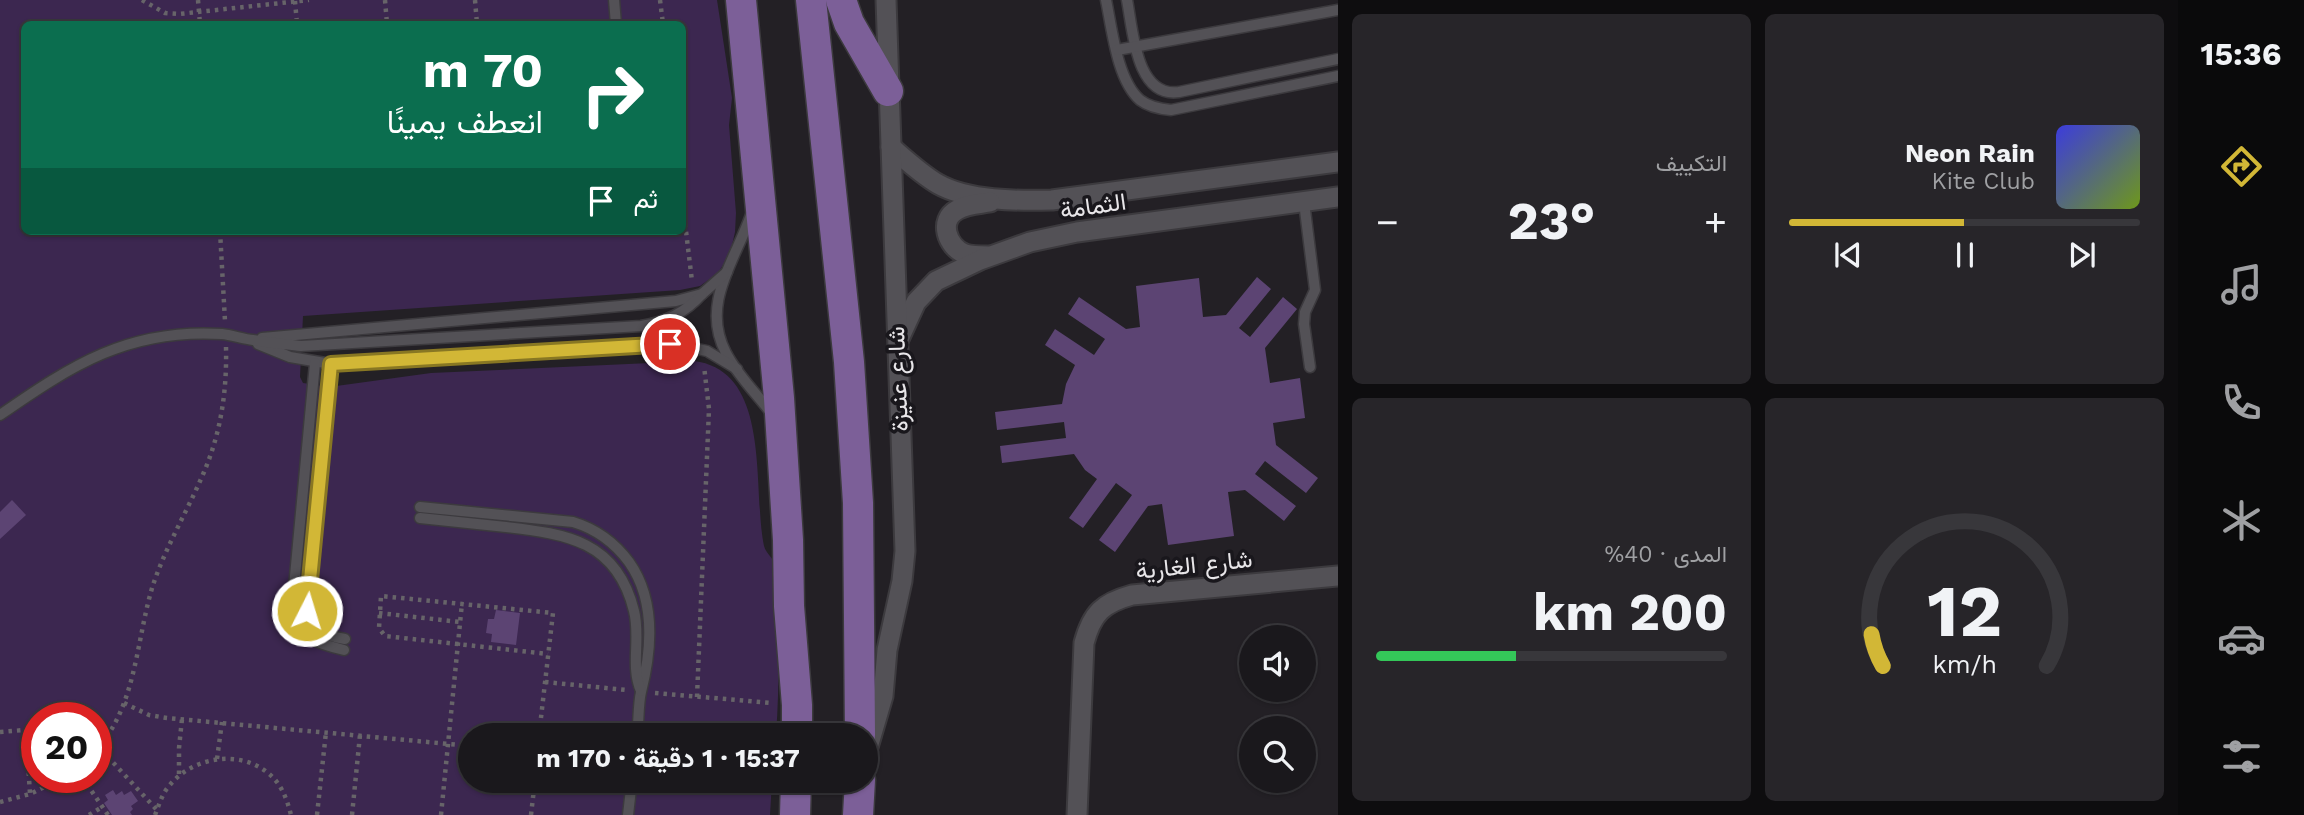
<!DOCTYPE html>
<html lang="ar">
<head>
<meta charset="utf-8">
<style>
  body { margin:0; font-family:"Work Sans",Vazirmatn,sans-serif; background:#272529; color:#f1f3f6; direction:rtl; height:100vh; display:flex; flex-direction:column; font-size:26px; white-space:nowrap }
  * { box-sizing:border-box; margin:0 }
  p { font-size:23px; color:#9fa0a3 }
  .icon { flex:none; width:38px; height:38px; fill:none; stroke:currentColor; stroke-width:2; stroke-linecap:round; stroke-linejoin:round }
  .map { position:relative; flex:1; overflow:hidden; direction:ltr }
  .details { display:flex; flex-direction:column; gap:14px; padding:14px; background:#0e0d0f; width:840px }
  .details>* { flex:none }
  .banner { position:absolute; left:21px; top:21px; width:665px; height:214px; border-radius:10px; box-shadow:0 2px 5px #0004,0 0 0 2px #38373b; direction:rtl; background:#0b6e4f; color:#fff; overflow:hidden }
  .controls { position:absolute; left:1239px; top:625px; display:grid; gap:14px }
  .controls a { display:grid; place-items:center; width:77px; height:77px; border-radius:50%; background:#1a181c; box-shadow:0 2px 5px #0004,0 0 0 2px #38373b; font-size:35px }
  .speed { position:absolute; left:21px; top:702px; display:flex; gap:14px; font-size:35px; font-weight:700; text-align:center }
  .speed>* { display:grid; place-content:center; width:91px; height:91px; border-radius:50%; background:#1a181c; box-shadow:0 2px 5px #0004,0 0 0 2px #38373b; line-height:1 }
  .speed .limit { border:10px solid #d22; background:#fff; color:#111 }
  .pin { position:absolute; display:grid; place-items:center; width:60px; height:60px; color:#fff; margin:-30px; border:4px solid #fff; border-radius:50%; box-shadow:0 2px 7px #0007 }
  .me { position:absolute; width:77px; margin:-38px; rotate:5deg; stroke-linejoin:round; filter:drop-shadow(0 0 5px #0008) }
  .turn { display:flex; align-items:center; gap:24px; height:147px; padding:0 28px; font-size:32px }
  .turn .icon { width:91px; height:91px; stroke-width:2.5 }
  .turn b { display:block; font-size:49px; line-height:60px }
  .then { display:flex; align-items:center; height:66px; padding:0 28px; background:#0003; gap:14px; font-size:26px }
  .big { font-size:52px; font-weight:700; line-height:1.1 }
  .details .card { flex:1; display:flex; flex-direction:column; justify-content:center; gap:10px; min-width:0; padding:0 24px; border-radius:10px; background:#272529 }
  .details .dial { align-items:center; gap:0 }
  .dial svg { height:182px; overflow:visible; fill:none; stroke:#38373b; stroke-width:7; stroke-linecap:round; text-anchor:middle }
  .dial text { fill:#f1f3f6; stroke:none }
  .song { display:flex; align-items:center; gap:21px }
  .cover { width:84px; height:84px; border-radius:10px; background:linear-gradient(135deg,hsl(240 70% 55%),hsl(80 70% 35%)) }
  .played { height:7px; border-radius:4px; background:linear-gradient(90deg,#d2b736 50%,#38373b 50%) }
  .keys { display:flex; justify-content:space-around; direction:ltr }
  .heat { display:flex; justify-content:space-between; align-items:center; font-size:38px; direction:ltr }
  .charge { height:10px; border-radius:5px; background:linear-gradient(90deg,#34c759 40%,#38373b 0) }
  .details .tiles { flex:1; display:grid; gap:14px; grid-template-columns:repeat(2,1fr) }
  .trip { position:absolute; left:458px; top:723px; width:420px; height:70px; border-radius:35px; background:#1a181c; box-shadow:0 2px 5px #0004,0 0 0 2px #38373b; font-weight:700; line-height:70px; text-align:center; direction:rtl }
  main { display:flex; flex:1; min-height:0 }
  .menu { display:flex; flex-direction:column; width:126px; justify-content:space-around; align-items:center; background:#0a0a0b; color:#9fa0a3 }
  .menu .icon { width:49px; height:49px }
  .menu .active { color:#d2b736 }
  .menu b { font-size:32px; color:#f1f3f6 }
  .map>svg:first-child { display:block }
</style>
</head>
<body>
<main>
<nav class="menu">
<b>15:36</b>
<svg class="icon active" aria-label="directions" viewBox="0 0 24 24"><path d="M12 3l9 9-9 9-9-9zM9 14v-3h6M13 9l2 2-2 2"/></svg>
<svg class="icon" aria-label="music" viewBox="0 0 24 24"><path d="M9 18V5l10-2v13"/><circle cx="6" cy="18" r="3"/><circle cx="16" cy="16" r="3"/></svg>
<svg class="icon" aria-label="phone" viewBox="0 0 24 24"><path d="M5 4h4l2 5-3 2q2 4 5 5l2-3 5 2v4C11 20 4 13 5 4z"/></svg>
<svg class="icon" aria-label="climate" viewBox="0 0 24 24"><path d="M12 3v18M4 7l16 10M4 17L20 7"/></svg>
<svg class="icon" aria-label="car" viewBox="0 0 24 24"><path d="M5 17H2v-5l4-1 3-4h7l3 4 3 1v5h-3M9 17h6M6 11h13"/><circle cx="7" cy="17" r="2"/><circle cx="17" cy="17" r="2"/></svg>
<svg class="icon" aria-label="filters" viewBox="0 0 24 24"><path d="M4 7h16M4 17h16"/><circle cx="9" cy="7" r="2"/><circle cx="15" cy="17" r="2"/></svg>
</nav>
<section class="details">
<div class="tiles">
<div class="card">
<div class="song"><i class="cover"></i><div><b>Neon Rain</b><p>Kite Club</p></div></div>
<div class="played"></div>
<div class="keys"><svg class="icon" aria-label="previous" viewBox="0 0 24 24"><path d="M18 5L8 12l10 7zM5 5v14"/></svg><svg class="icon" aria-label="pause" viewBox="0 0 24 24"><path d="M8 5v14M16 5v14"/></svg><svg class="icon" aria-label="next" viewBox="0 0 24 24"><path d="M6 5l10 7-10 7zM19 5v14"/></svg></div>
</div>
<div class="card"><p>التكييف</p>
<div class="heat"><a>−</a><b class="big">23°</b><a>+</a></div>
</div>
<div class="card dial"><svg viewBox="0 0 100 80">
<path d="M14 69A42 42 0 1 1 86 69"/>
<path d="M14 69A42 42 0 0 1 9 55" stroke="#d2b736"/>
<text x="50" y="56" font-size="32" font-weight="700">12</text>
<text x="50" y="72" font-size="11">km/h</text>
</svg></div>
<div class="card"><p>المدى · 40%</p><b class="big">200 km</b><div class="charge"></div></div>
</div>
</section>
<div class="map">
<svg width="1338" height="815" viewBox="0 0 1338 815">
  <rect width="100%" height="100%" fill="#232025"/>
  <path fill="#3c2750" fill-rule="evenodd" d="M0,0h717l15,98 -3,27 7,88 -1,19 -5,22 -12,19 -18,13 -20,4 -377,26 -3,61 3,6 26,4 102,-14 263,-12c79,10 58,129 70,185 2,8 12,14 13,23 3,13 1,29 1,43 1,41 1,82 -2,123h-305v45l301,1 -2,34h-770zM24,24h658v207h-658zM37,718h59v59h-59z"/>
  <g fill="#5c4473">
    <polygon points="1257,277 1271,289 1239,328 1250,337 1283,297 1297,309 1265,348 1270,383 1300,378 1305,418 1273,423 1276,445 1318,478 1306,493 1265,461 1255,474 1296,506 1284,521 1245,490 1228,492 1234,536 1168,545 1162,504 1148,506 1115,552 1099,540 1132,495 1116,483 1083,528 1069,518 1097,479 1085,470 1074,454 1002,463 1000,446 1066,438 1064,422 997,430 995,412 1062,404 1066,384 1075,365 1045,345 1055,329 1094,355 1105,339 1068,314 1079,297 1126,329 1140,327 1136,286 1199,278 1203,317 1226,315"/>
    <polygon points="12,500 26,515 0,539 0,512"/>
    <polygon points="496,610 520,613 516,645 491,642 492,634 486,633 488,619 494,619"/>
    <polygon points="113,790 116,795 122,791 124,795 131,791 138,801 131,806 133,809 130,812 132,815 112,815 104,803 108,800 105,795"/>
  </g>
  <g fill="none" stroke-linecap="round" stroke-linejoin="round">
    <g stroke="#3c3a3e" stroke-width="13">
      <g id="lane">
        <polyline points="614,0 616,24"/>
        <path d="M1106,0c6,29 11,80 34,100 9,7 20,9 31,10l167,-34"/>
        <path d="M1127,0c6,31 9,98 52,92l159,-33"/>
        <polyline points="1117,50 1338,10"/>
        <polyline points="1304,202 1315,290 1305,312 1304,324 1310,367"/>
        <path d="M751,215c-16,46 -51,89 -25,138 11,22 31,41 46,61"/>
        <polyline points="262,338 676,301 702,294 727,272"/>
        <polyline points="258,344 290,357 331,364 679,345 707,351 737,369"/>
        <path d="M315,363l-23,245c4,30 27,36 52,42"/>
        <path d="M331,364l-24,247c8,22 16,24 38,28"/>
        <path d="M0,415c72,-50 129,-87 222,-81 10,1 21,5 31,6 16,3 32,4 48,6l340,-20c25,-4 44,-13 61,-32"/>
        <path d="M420,507l153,15c23,7 42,21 56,40 27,38 23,87 12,130 -3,13 -2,29 -4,43"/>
        <path d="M420,518c29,3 57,6 86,9 61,7 111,14 128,84 7,27 -4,55 7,80"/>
        <polyline points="628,815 632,780"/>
      </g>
    </g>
    <g stroke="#3c3a3e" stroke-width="23">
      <g id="street">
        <path d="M891,147c15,13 30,27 47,37 30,17 80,17 114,16l286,-38"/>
        <path d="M988,256c-8,0 -16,0 -23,-2 -18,-7 -27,-34 -8,-44 10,-6 22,-6 33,-8"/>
        <polyline points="899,339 916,302 936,281 980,260 1030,242 1077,232 1338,197"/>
        <polyline points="866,754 883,696 887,650 902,581 905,551 886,0"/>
        <path d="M1077,815l7,-172c8,-30 19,-40 48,-48l206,-19"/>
      </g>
    </g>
    <g stroke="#3c3a3e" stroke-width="33">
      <g id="primary">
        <polyline points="741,0 779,398 788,540 789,606 797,705 797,735"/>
        <polyline points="811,0 849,362 858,503 860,735"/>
        <polyline points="841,0 849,23 888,91"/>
        <polyline points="795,815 796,780"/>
        <polyline points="858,815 860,780"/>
      </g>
    </g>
    <g stroke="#676469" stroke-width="4.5" stroke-dasharray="3.5 5" stroke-linecap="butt">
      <polyline points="142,0 165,13 179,14 309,0"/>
      <polyline points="198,0 200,24"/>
      <polyline points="385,0 387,24"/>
      <polyline points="475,0 477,24"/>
      <polyline points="660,0 663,24"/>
      <polyline points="295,1 297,24"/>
      <polyline points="682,198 692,281"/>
      <polyline points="220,231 225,321"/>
      <polyline points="379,613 460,622"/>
      <polyline points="545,682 626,690"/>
      <polyline points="655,693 772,703"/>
      <polyline points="697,697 709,409 704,366"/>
      <polyline points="124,703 149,715 167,718 471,746"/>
      <polyline points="26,730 30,794"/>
      <polyline points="0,732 37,729"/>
      <polyline points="539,735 553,613 381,596 379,628 385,636 548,654"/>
      <polyline points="96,744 157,810"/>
      <path d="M96,750c41,-44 40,-111 57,-165 13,-39 35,-75 51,-113 17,-40 23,-81 22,-125"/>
      <polyline points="217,759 222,722"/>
      <polyline points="179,774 179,748 182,719"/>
      <polyline points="82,777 108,815"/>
      <polyline points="0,802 30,794 65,777"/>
      <polyline points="89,815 102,807"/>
      <path d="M155,815c4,-10 7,-21 14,-29 23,-29 70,-37 99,-13 13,10 19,26 23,42"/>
      <polyline points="317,815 326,732"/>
      <polyline points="352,815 360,735"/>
      <polyline points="441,815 462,603"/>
      <polyline points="531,815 535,780"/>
    </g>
    <use href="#lane" stroke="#535156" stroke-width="10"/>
    <use href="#street" stroke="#535156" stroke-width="19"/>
    <use href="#primary" stroke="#7c5f98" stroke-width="30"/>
  </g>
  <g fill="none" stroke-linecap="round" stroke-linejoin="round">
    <g stroke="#887723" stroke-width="18">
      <polyline id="route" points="307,611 331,364 670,344"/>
    </g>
    <use href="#route" stroke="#d2b736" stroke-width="12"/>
  </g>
  <g text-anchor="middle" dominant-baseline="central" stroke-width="7" stroke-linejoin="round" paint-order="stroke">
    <g font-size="24" fill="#e8e6e9" stroke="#19171c">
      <text transform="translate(1093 206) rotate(-8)">الثمامة</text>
      <text transform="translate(898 379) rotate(-92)">شارع عنيزة</text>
      <text transform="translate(1194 565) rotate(-6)">شارع الغارية</text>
    </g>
  </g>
</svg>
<div class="controls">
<a><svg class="icon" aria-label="sound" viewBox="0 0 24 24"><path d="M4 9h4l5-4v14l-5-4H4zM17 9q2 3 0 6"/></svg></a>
<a><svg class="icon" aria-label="search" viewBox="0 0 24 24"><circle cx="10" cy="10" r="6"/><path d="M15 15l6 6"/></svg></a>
</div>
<div class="speed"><div class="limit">20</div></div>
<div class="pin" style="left:670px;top:344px;background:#d93025"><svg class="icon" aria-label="arrive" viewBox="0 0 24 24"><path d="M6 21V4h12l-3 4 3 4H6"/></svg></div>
<svg class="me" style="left:307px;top:611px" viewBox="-20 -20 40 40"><circle r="17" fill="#d2b736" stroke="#fff" stroke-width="3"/><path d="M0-11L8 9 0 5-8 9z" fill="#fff"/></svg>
<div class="trip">15:37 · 1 دقيقة · 170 m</div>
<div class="banner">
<div class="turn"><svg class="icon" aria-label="right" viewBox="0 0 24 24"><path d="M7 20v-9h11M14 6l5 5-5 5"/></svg><div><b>70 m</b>انعطف يمينًا</div></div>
<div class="then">ثم<svg class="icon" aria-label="arrive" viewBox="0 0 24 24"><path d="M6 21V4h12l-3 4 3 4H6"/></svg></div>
</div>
</div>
</main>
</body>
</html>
